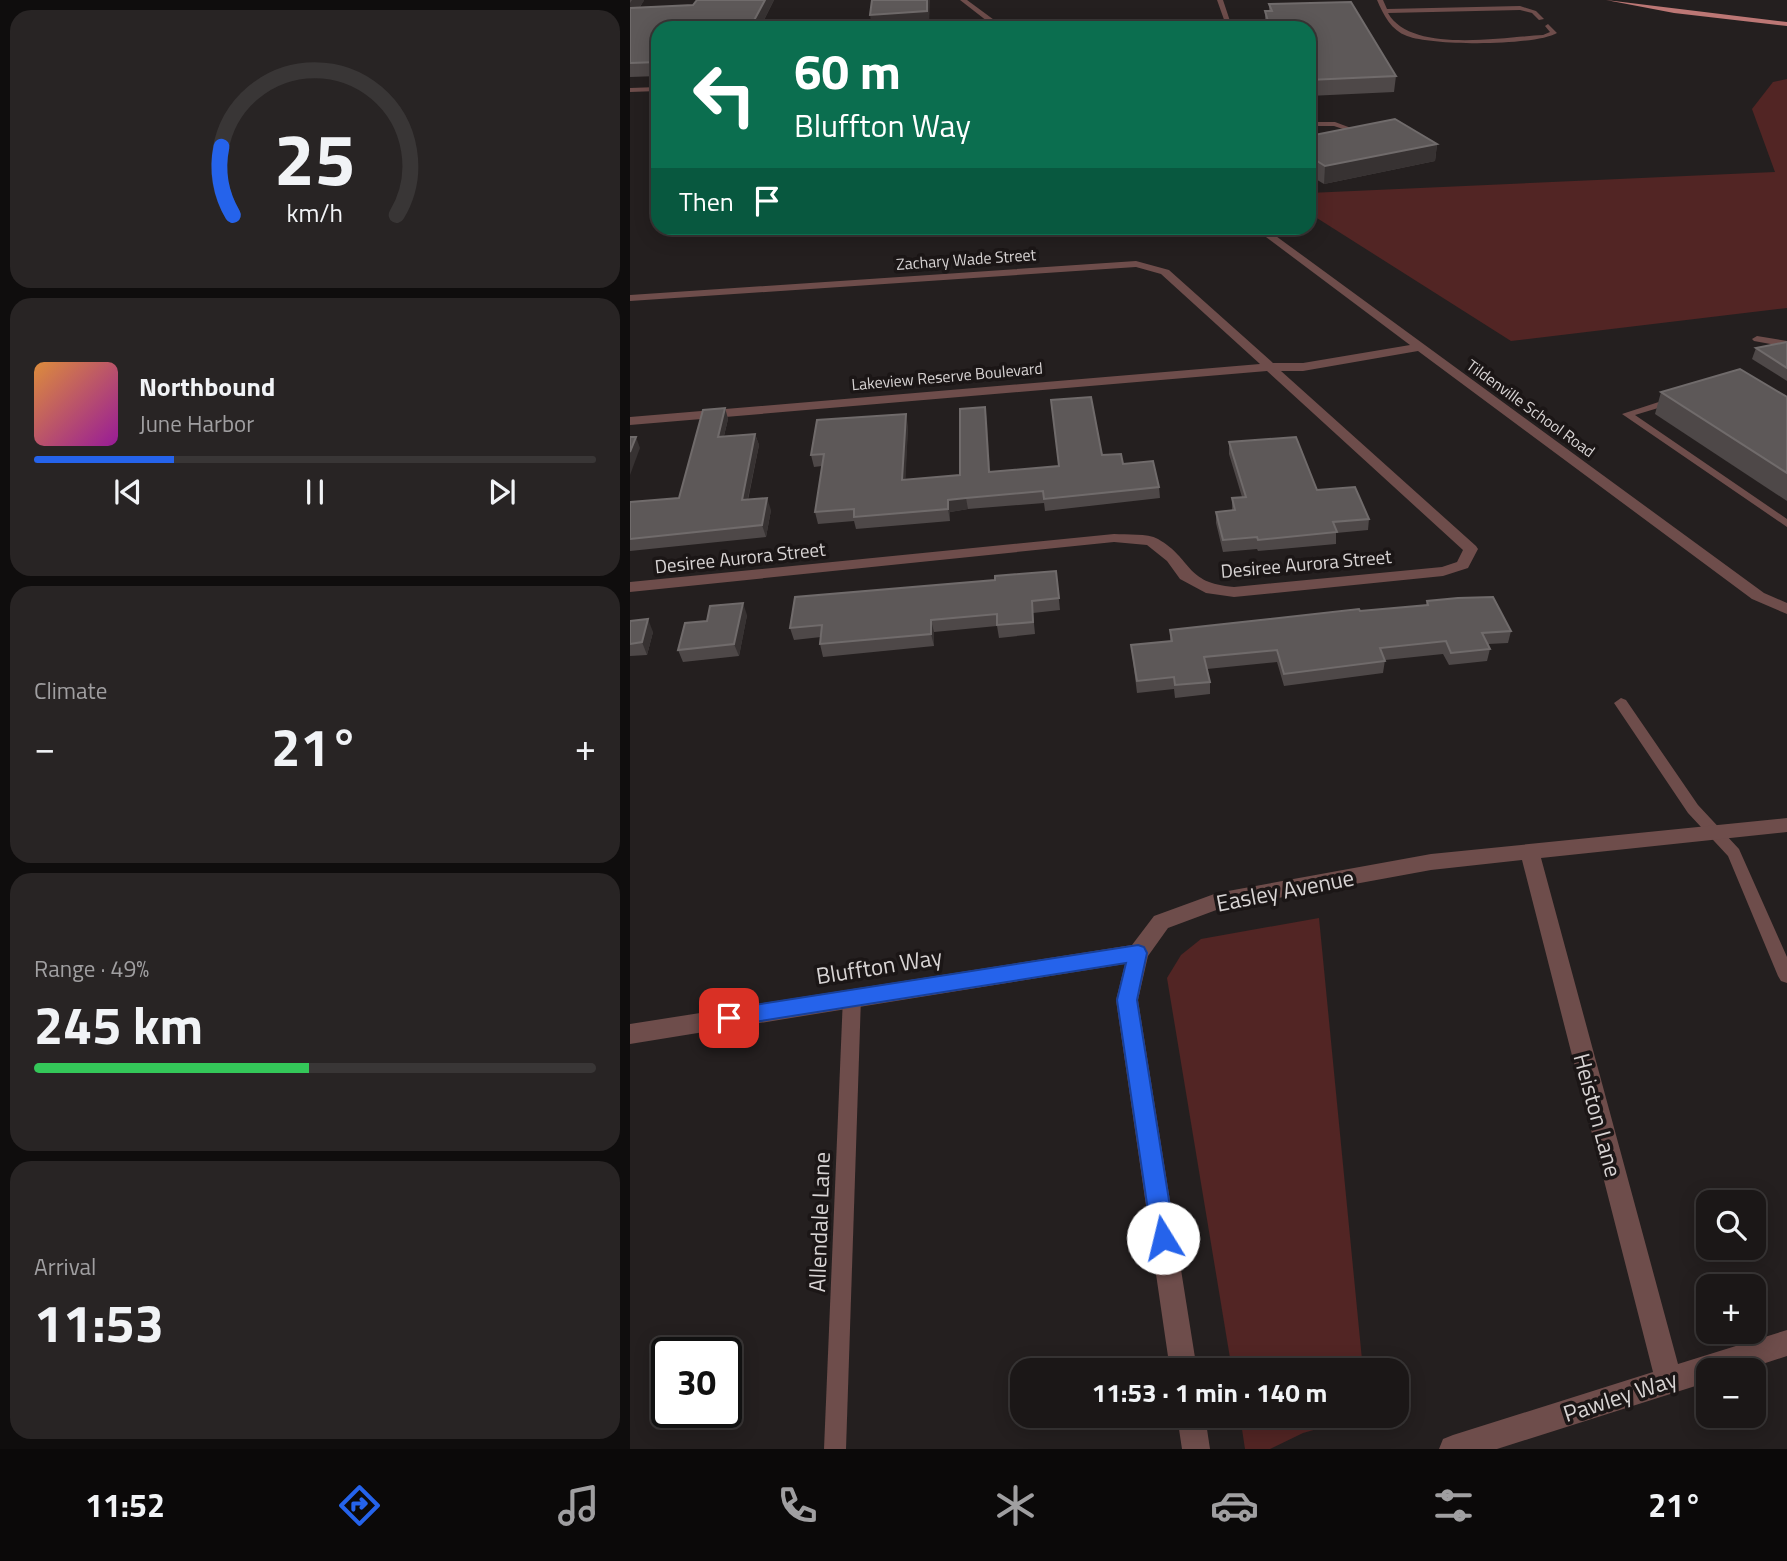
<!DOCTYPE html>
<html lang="en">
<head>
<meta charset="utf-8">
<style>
  body { margin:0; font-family:"Titillium Web",sans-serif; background:#282424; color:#f1f3f6; height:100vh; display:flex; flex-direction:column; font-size:26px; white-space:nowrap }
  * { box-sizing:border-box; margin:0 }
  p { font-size:23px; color:#a09fa1 }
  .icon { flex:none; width:38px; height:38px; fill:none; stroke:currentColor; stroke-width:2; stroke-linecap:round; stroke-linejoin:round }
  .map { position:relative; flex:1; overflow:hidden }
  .side { display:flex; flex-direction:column; gap:10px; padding:10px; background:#0f0d0d; width:630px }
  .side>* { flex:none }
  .guide { position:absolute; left:21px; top:21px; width:665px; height:214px; border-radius:21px; box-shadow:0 4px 18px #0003,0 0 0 2px #393636; background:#0b6e4f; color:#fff; overflow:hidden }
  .buttons { position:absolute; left:1066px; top:1190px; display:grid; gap:14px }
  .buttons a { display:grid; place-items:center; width:70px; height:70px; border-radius:14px; background:#1b1717; box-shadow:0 4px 18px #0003,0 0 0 2px #393636; font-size:35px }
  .speed { position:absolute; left:21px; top:1337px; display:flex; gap:14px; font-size:35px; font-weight:700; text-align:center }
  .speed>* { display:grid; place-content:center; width:91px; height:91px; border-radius:50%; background:#1b1717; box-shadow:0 4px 18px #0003,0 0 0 2px #393636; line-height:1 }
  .speed .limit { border:4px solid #111; border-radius:10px; background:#fff; color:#111 }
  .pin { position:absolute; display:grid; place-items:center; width:60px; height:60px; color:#fff; margin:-30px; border-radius:14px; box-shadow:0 4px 10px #0006 }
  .me { position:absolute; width:77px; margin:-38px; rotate:351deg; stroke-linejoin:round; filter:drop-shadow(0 0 5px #0008) }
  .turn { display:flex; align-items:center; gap:24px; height:147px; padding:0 28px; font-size:32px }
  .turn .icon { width:91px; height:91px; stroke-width:2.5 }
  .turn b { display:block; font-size:49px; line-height:60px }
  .then { display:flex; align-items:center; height:66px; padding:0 28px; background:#0003; gap:14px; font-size:26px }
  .big { font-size:52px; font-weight:700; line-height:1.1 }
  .side .card { flex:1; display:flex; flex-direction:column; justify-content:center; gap:10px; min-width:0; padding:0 24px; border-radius:21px; background:#282424 }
  .side .dial { align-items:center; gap:0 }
  .dial svg { height:182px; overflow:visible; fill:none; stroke:#393636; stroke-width:7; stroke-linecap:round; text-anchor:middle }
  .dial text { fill:#f1f3f6; stroke:none }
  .song { display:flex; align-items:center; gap:21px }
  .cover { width:84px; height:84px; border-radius:10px; background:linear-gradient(135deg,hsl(30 70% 55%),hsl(300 70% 35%)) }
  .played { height:7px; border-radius:4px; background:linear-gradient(90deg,#2563eb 25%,#393636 25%) }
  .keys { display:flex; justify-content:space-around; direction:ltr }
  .heat { display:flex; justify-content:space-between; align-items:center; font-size:38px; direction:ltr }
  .charge { height:10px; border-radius:5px; background:linear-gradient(90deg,#34c759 49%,#393636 0) }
  .trip { position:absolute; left:380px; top:1358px; width:399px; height:70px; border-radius:21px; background:#1b1717; box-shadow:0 4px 18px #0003,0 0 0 2px #393636; font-weight:700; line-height:70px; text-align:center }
  .tabs { display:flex; height:112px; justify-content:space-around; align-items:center; background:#0b0909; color:#a09fa1 }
  .tabs .icon { width:49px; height:49px }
  .tabs .active { color:#2563eb }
  .tabs b { font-size:32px; color:#f1f3f6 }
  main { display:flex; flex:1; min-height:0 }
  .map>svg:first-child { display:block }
</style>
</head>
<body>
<main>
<section class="side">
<div class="card dial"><svg viewBox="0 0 100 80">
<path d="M14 69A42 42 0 1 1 86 69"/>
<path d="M14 69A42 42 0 0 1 9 39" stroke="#2563eb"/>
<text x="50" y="56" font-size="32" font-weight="700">25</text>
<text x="50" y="72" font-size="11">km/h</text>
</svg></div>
<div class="card">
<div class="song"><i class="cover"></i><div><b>Northbound</b><p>June Harbor</p></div></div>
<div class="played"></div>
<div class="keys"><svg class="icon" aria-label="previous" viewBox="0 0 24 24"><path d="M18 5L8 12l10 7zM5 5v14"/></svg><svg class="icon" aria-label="pause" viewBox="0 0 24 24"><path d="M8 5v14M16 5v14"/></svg><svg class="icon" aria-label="next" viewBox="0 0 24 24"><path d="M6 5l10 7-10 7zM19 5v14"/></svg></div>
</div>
<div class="card"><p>Climate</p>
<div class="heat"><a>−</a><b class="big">21°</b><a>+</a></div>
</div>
<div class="card"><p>Range · 49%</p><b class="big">245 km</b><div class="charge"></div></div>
<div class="card"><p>Arrival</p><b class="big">11:53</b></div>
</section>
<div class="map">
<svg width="1157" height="1449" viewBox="0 0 1157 1449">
  <rect width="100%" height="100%" fill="#241f1f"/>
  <g fill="#522524">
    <polygon points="1157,79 1157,308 881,341 679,213 679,193 1145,172 1122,109 1143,82"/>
    <polygon points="689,918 733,1370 602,1370 537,978 551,955 571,939"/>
    <polygon points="610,1416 733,1416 673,1433 640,1449 615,1449"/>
  </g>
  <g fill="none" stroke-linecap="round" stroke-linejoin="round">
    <g fill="#6e4d4b" fill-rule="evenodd">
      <polygon points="587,0 593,0 600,21 633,23 602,25 603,28 597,28"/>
      <path d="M747,0h6l4,9 133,-3 16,5 8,8 -5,1 -7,-7 -12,-3 -132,3c23,41 115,24 155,22l7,-3 -5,-6 3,-2 9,9c-22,13 -124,13 -150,3 -16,-6 -23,-20 -30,-36z"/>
      <polygon points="679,122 705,122 729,131 722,141 719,139 722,132 704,126 679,126"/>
      <polygon points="1127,336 1157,341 1157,347 1124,341 1122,339"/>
      <polygon points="1044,397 1049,400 1048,402 1005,415 1157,519 1157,527 992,414"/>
      <polygon points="991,698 996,700 1068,805 1109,849 1157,957 1157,983 1151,981 1148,976 1098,856 1058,813 984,703"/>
      <polygon points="222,990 228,992 231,997 216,1449 194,1449 213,997 216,992"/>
    </g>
    <g fill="#6e4d4b" fill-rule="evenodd">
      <polygon points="330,0 337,0 375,28 366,28"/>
      <polygon points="28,87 28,91 0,92 0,88"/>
      <path d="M624,228h11l499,365 23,10v11l-35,-15 -334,-248 -115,20h-22l195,175 2,3 -10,19 -25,8 -209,21 -28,-4 -26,-14 -13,-18 -20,-16 -33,-3 -484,50v-10l484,-48c13,1 33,-1 44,5 35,20 26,44 76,48l208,-20 15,-5 6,-12 -196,-179 -637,54v-8l630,-53 -99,-90 -25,-7 -506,34v-6l506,-34 33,9 104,93h30l107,-18z"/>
      <polygon points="1157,818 1157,832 911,858 1048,1364 1157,1330 1157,1356 1114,1370 1078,1370 1078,1382 867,1449 809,1449 813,1439 823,1435 1023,1372 892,860 801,870 589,909 538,928 518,956 508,1000 567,1370 540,1370 486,1000 495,964 0,1044 0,1024 502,945 524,916 587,893 801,854"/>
      <polygon points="547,1416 575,1416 580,1449 552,1449"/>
    </g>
    <polygon fill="#bc7775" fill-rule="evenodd" points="976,0 1157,22 1157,26 1044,13"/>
  </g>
  <g fill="#4e4848">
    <polygon points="0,0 14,0 10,7 63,5 67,0 144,0 130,28 28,28 28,76 0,77"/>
    <polygon points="639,4 766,76 764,92 679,96 679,28 635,28 635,11 639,11"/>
    <polygon points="679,136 807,144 805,161 694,184 679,175"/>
    <polygon points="1157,342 1157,381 1122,359 1126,348"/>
    <polygon points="1031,392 1157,397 1157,501 1025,414"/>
    <polygon points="355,407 360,472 429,466 472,455 493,464 529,487 530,498 415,511 414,503 338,509 320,512 320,521 226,529 224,521 188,524 185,512 192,466 184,467 181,455 278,426 275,480 330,475"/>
    <polygon points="95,408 98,419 94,436 125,434 129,445 118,500 141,510 136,537 0,551 0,502 49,498"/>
    <polygon points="599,442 739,519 738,530 706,533 706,544 628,551 627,549 593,552 586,523 586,512 602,510 602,498 612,497 599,454"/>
    <polygon points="426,571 430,610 403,613 405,634 369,638 367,626 304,632 304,646 193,657 190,644 191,637 164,640 160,628 365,580"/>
    <polygon points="797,601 881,631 878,643 858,644 860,649 857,661 819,665 813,654 755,660 753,673 654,686 647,662 577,669 580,682 580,694 545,698 544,689 507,693 501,645 540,641 540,630 796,605"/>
    <polygon points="117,615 109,656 53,662 48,650 77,621"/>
    <polygon points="0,621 23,632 17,655 0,656"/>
  </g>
  <g fill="#373232">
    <polygon points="2,0 14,0 14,1 0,20 0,3"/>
    <polygon points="135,0 144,0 130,28 120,28"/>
    <polygon points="297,0 300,0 299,25 261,28 242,28 240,15"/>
    <polygon points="807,144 805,161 694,184 695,166"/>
    <polygon points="355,407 357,419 361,483 359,472"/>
    <polygon points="95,408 98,419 91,448 88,437"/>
    <polygon points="276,414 278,426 275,492 272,480"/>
    <polygon points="125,434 129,445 115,512 112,500"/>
    <polygon points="6,437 10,448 0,475 0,452"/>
    <polygon points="137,498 141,510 136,537 132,525"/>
    <polygon points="336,498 338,509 320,512 320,521 318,509 318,500"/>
    <polygon points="113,603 117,615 109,656 104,644"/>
    <polygon points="18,619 23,632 17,655 12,642"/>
    <polygon points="301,620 304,632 304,646 301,634"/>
  </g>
  <g fill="#5d5858" stroke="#706b6b" stroke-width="2">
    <polygon points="67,0 135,0 120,28 28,28 28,62 0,63 0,8 63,5"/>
    <polygon points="242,0 297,0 297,11 240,15"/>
    <polygon points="721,2 766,76 679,80 679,28 640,28 635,11 642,11 639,4"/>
    <polygon points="765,119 807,144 695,166 679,156 679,136"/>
    <polygon points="1157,342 1157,368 1126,348"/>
    <polygon points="1110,369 1157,397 1157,473 1031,392"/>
    <polygon points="461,397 472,455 491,454 493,464 523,461 529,487 414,499 413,491 336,498 318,500 318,509 224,517 224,509 185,512 194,454 181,455 187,420 276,414 272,480 330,475 330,409 355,407 359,472 429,466 421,400"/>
    <polygon points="95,408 88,437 125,434 112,500 137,498 132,525 0,539 0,502 49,498 73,410"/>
    <polygon points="0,437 6,437 0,452"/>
    <polygon points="666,437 687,490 725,487 739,519 703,522 707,532 628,540 627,537 593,540 586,512 605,510 602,498 616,497 599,442"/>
    <polygon points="426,571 429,598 402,601 403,622 367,625 367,614 301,620 301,634 190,644 192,625 160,628 165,597 365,580 365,576"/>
    <polygon points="863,597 881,631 852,633 860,649 821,653 816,641 750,648 755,661 654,674 647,650 574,657 580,682 545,685 544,677 507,681 501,645 542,641 540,630 729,609 730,611 798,605 797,601 828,598"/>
    <polygon points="113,603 104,644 48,650 55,623 77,621 80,606"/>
    <polygon points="18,619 12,642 0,644 0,621"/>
  </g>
  <polygon fill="#2563eb" stroke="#184099" stroke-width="2" points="508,945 514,947 517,953 507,1000 545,1238 542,1246 533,1249 525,1246 522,1238 487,1000 496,963 99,1026 92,1024 89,1018 92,1012 99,1009"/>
  <g text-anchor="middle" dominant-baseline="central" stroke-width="7" stroke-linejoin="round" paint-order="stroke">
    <g font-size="16" fill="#d8d4d4" stroke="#1b1616">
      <text transform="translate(336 259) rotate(-4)">Zachary Wade Street</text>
      <text transform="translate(317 376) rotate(-5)">Lakeview Reserve Boulevard</text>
      <text transform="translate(901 408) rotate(36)">Tildenville School Road</text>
    </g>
    <g font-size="19" fill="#d8d4d4" stroke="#1b1616">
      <text transform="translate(110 557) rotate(-6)">Desiree Aurora Street</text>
      <text transform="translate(676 563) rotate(-5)">Desiree Aurora Street</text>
    </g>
    <g font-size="23" fill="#d8d4d4" stroke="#1b1616">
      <text transform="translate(655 890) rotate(-11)">Easley Avenue</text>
      <text transform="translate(249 966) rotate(-9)">Bluffton Way</text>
      <text transform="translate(968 1115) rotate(75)">Heiston Lane</text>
      <text transform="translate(189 1222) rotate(-88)">Allendale Lane</text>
      <text transform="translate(990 1396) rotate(-18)">Pawley Way</text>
    </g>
  </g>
</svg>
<div class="buttons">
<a><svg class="icon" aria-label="search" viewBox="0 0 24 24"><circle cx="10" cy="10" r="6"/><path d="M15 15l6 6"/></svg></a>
<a>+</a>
<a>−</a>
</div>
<div class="speed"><div class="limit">30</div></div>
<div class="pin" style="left:99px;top:1018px;background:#d93025"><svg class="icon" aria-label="arrive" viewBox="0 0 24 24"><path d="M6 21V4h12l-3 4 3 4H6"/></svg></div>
<svg class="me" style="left:533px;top:1238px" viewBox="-20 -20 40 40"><circle r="19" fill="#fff"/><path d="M0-13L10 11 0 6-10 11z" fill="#2563eb"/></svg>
<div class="trip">11:53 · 1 min · 140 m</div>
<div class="guide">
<div class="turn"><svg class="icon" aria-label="left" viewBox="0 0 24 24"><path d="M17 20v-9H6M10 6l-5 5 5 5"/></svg><div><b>60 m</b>Bluffton Way</div></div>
<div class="then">Then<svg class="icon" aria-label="arrive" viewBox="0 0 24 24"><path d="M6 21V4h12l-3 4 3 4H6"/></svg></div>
</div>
</div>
</main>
<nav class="tabs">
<b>11:52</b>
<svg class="icon active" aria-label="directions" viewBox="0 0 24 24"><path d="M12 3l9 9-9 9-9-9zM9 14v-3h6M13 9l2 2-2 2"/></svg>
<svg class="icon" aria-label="music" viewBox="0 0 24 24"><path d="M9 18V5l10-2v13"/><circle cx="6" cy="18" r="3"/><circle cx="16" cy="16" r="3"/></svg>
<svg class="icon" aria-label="phone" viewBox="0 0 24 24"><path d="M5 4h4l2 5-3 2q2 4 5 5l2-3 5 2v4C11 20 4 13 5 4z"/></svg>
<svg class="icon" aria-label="climate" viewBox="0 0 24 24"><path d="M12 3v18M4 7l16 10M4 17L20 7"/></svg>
<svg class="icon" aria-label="car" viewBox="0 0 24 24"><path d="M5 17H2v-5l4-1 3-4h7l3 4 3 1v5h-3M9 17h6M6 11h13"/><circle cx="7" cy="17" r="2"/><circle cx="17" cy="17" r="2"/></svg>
<svg class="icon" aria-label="filters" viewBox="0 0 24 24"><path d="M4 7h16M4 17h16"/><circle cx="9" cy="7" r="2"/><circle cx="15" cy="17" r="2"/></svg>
<b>21°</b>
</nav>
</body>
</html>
